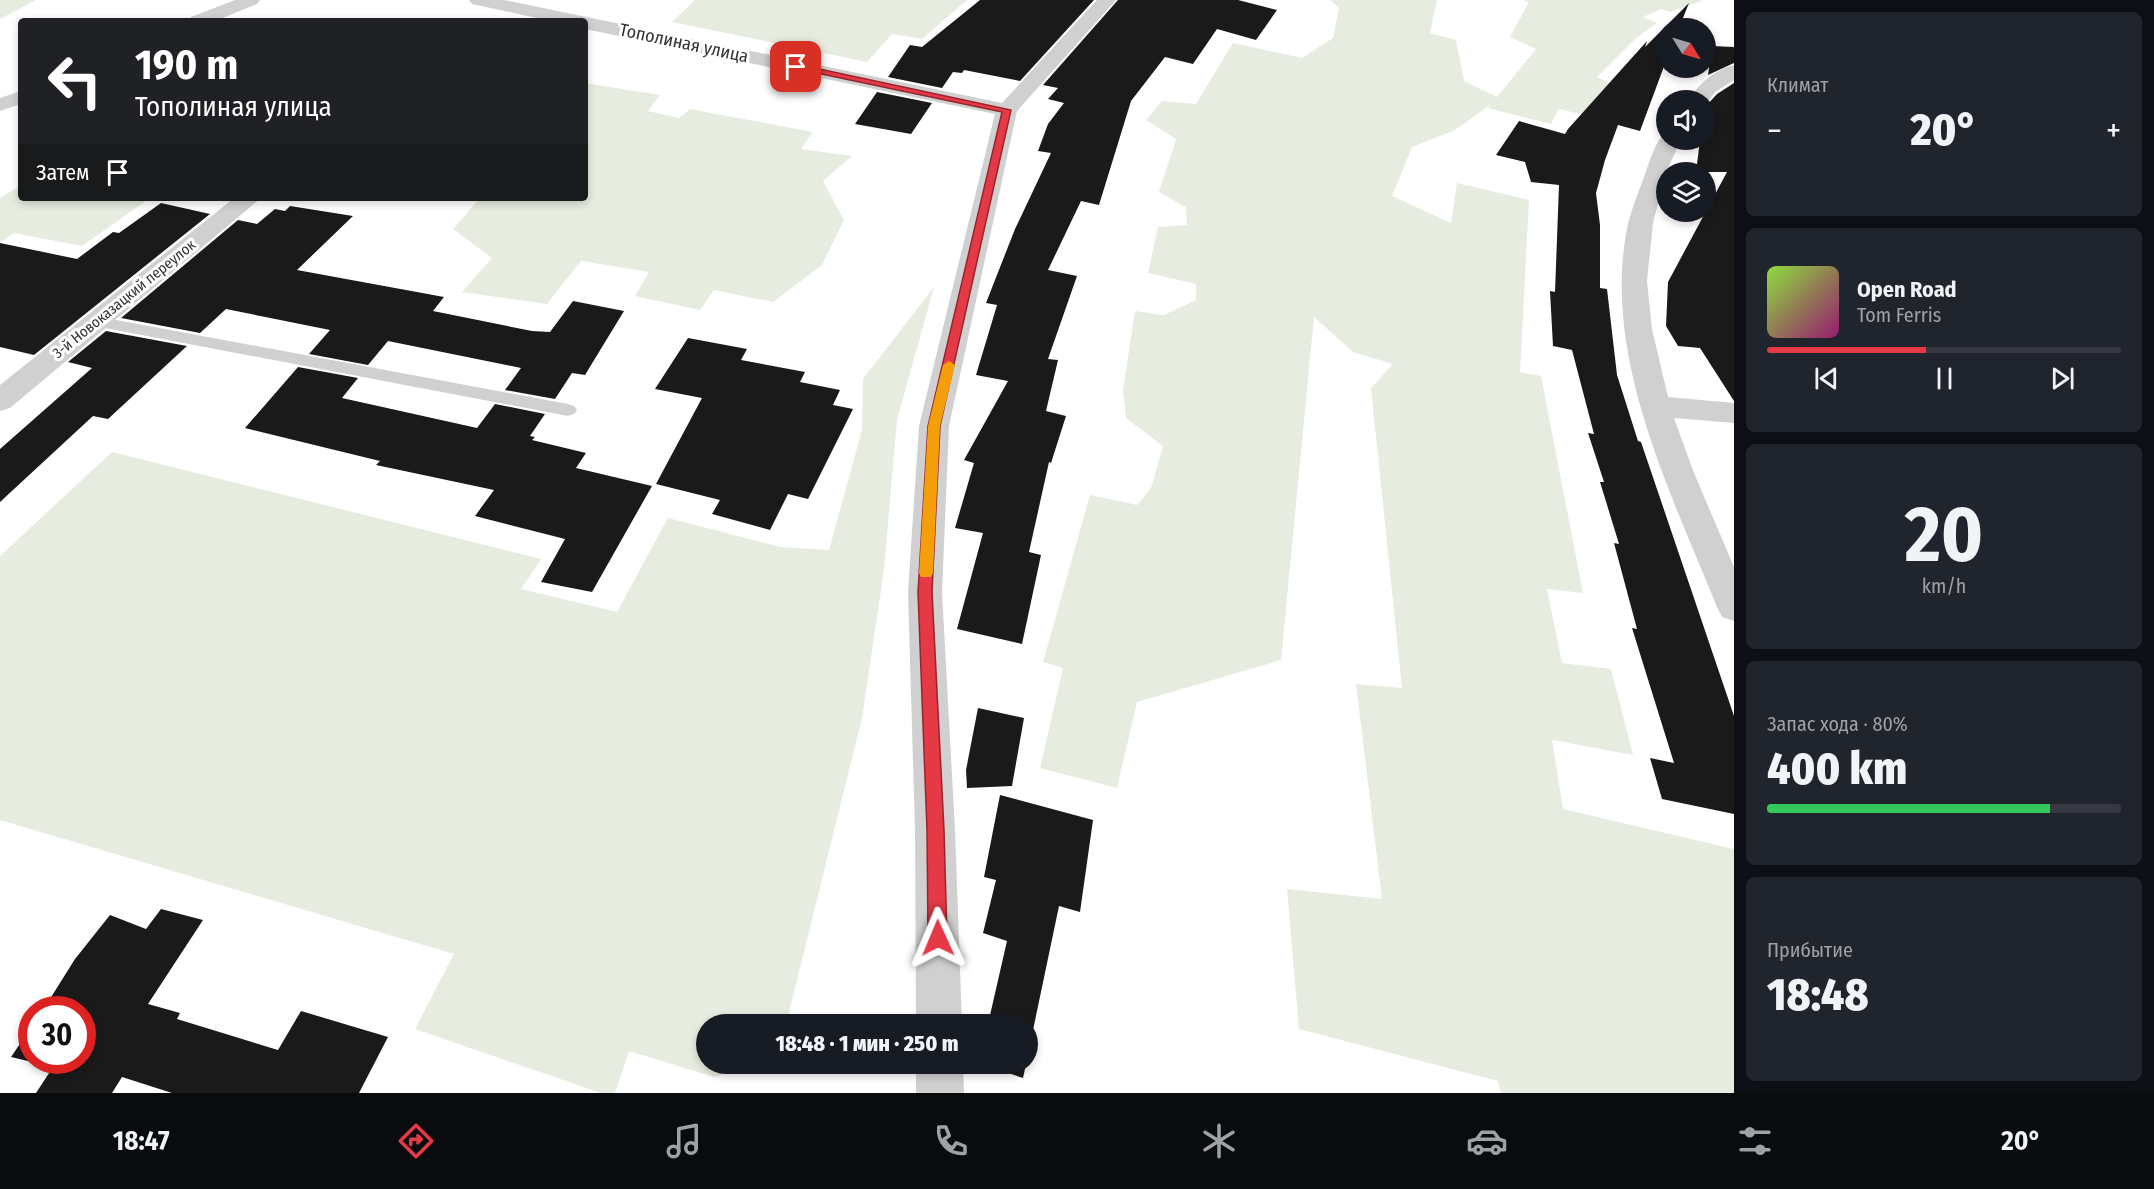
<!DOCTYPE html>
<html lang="ru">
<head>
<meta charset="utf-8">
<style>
  body { margin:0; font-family:"Fira Sans Condensed",sans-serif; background:#20242c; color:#f1f3f6; height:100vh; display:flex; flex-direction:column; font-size:22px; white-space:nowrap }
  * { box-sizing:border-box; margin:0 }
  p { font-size:20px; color:#9ea1a6 }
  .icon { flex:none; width:33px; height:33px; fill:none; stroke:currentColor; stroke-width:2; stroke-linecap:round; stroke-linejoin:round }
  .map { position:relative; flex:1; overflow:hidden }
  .details { display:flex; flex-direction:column; gap:12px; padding:12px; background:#0d0f14; width:420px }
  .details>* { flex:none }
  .hud { position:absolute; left:18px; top:18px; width:570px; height:183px; border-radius:6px; box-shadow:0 3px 9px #0003; background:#202124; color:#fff; overflow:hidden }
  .needle { width:39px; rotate:127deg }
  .buttons { position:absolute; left:1656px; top:18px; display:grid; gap:12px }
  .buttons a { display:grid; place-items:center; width:60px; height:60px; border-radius:50%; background:#171b24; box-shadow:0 3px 9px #0003; font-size:30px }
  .speed { position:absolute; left:18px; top:996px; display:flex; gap:12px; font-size:30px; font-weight:700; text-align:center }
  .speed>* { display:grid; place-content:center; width:78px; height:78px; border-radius:50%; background:#171b24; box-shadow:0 3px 9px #0003; line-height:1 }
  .speed .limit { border:9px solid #d22; background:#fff; color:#111 }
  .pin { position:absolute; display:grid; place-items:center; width:51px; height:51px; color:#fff; margin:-26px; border-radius:12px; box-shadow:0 3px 9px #0006 }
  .me { position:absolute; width:66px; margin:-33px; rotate:359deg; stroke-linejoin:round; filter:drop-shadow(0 0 4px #0008) }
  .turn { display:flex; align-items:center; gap:21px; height:126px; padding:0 18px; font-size:27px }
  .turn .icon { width:78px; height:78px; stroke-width:2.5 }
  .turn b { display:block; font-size:42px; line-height:51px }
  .then { display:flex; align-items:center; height:57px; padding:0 18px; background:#0003; gap:12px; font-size:22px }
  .big { font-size:45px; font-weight:800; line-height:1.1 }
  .details .widget { flex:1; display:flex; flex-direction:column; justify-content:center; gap:9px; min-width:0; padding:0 21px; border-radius:9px; background:#20242c }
  .details .dial { align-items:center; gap:0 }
  .dial b { font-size:78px; line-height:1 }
  .song { display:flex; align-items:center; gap:18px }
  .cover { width:72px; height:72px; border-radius:9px; background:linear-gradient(135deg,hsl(90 70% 55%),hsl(320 70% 35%)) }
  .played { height:6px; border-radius:3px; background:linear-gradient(90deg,#e63946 45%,#363941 45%) }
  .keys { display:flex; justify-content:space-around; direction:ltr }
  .heat { display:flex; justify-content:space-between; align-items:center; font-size:33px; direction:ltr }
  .charge { height:9px; border-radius:4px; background:linear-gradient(90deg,#34c759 80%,#363941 0) }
  .trip { position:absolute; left:696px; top:1014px; width:342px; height:60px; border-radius:30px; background:#171b24; box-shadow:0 3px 9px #0003; font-weight:800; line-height:60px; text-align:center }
  .tabs { display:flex; height:96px; justify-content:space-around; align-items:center; background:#090b0e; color:#9ea1a6 }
  .tabs .icon { width:42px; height:42px }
  .tabs .selected { color:#e63946 }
  .tabs b { font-size:27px; color:#f1f3f6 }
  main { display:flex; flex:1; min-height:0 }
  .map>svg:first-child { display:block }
</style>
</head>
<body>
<main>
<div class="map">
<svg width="1734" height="1093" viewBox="0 0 1734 1093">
  <rect width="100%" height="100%" fill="#fff"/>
  <g fill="#e6ecdf">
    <polygon points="0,0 36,0 0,19"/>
    <polygon points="695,0 967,0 922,39 892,34 867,62 672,22"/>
    <polygon points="1330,0 1437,0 1430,33 1456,40 1464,81 1497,97 1536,49 1510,37 1529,2 1523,0 1704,0 1670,12 1661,9 1643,17 1657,23 1635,39 1597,77 1611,83 1589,116 1559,109 1551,124 1488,108 1490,105 1455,130 1412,147 1392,196 1451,223 1457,183 1529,200 1520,372 1541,376 1583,593 1547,589 1562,663 1611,669 1633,755 1552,740 1563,809 1734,849 1734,1093 1501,1093 1498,1081 1299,1029 1287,889 1382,899 1356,684 1402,688 1371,388 1393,364 1353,352 1314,317 1281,660 1137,702 1117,788 1040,768 1063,668 1043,662 1090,495 1137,505 1151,488 1163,446 1126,418 1123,390 1135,311 1164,315 1196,300 1196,284 1148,273 1158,227 1187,225 1186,207 1159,192 1176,139 1146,120 1162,101 1196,104 1233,43 1302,58 1333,38 1339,8"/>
    <polygon points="585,83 660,95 648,111 679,118 690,109 813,132 801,149 852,156 823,181 844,220 822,265 773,302 714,290 700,310 635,296 649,272 581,261 547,304 462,292 492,258 453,229 480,198 585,198"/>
    <polygon points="18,187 21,188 21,198 150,198 82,246 14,233 0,242 0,198"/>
    <polygon points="934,287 897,420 884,569 862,719 786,1024 706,1024 706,1064 755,1064 714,1077 629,1051 615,1093 601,1093 415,1029 454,954 0,820 0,556 112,452 541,559 521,589 617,612 668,518 780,547 829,550 862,430 863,379"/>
  </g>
  <g fill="#1a1a1a">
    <polygon points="980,0 1094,0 1020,81 964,70 962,73 953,72 942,88 888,77 910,45 922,47"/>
    <polygon points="1118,0 1238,0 1277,10 1256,40 1217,29 1193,64 1165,57 1131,101 1099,205 1081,201 1048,270 1077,276 1048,359 1058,360 1046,411 1066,416 1051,463 1049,462 1029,552 1041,555 1022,644 957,629 983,533 955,528 974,463 964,460 1008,381 976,375 997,305 986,303 1015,229 1051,153 1038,151 1048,124 1064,103 1048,99 1058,88 1043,85"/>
    <polygon points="1689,3 1679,28 1666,28 1666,61 1640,131 1618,125 1605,160 1596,193 1600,225 1600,288 1607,289 1617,375 1638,441 1641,442 1734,716 1734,814 1662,799 1650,758 1674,763 1632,628 1637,629 1614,543 1619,544 1600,482 1604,482 1588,433 1594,434 1572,350 1553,346 1550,291 1555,292 1559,185 1531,182 1525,162 1496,155 1519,121 1565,134 1568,129 1647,41 1645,47"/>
    <polygon points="1712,46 1734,47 1734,63 1708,75"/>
    <polygon points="1734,83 1734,401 1700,348 1678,346 1666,326 1668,282 1727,172 1696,172 1700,140 1706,140 1706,106 1717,94"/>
    <polygon points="877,92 932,103 911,134 855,124"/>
    <polygon points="161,203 210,214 34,355 0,347 0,243 77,259 113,232 119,233"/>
    <polygon points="290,206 353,216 297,270 444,297 433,311 532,331 550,332 573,301 624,311 585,375 572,373 555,399 505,390 521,368 388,341 368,365 309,354 330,330 226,309 200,333 121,318 238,220 257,224 275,209 285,211"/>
    <polygon points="106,331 187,346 108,419 93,416 0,502 0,449 92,368 68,362"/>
    <polygon points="688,338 747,349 741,360 805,372 800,382 840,390 833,405 853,409 808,499 788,494 770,530 712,514 720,500 656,484 702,398 655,389"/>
    <polygon points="298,367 358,378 342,398 477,428 495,404 545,414 530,436 535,437 532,440 586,453 576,468 652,486 592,592 541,582 565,539 475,516 494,490 376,465 380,461 245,428"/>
    <polygon points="978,708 1024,718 1012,786 967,788 966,770"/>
    <polygon points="1000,795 1093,820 1080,912 1059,906 1028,1054 1028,1024 988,1024 1007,941 983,933 996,880 984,877"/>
    <polygon points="161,909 203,920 148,1004 180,1013 177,1019 278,1050 301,1011 388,1037 359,1093 172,1093 122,1077 112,1093 36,1093 53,1067 11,1057 32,1026 32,1060 82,1060 82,1010 43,1010 75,959 110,915 146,929"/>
    <polygon points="981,1064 1026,1064 1023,1078"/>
  </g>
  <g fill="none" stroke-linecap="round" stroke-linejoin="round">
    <polygon fill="#d0d0d0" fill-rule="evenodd" points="95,316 568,404 574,406 577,410 574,414 568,416 89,325 87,321"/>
    <g fill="#d0d0d0" fill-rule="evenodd">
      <polygon points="235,0 260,0 257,4 215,21 189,21 191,17"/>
      <polygon points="469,0 504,0 1002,103 1097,0 1116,0 1017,111 949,426 942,592 955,830 962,1024 916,1024 915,830 908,592 919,426 995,114 585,29 585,21 550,21 472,4"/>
      <path d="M1734,65v15l-19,12 -9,12v-4h-17c8,-15 27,-31 45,-35z"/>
      <polygon points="21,91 21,104 0,111 0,98"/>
      <path d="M1666,134v6h15l-15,32 -13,51 -6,58 5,48 16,68 66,6v20l-60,-5 20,55 40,94v54l-12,-4 -5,-10c-46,-114 -113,-247 -91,-373 3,-19 11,-38 18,-57 4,-10 12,-40 22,-43z"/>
      <polygon points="234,198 261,198 10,408 0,411 0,385"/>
      <polygon points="916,1064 963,1064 964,1093 916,1093"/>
    </g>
  </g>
  <polygon fill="#e63946" stroke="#96252e" stroke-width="1.5" points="796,64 1011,110 940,426 932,592 944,830 947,938 944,944 938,947 931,944 928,938 927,830 918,592 928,426 1002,112 793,68 792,67"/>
  <polygon fill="#f59e0b" points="949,361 955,365 940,426 933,573 931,577 921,577 919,573 928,426 943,365"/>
  <g text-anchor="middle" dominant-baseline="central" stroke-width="6" stroke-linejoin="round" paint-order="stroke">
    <g font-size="15" fill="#333" stroke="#fff">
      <text transform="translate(124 299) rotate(-39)">3-й Новоказацкий переулок</text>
    </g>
    <g font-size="18" fill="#333" stroke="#fff">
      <text transform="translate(684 43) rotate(12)">Тополиная улица</text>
    </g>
  </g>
</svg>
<div class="buttons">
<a><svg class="needle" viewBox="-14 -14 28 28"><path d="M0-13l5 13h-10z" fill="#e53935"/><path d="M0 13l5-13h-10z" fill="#9ea1a6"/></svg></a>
<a><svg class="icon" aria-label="sound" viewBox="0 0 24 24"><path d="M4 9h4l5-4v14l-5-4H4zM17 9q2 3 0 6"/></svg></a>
<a><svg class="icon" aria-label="layers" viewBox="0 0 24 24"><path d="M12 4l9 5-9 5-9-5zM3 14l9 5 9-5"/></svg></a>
</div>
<div class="speed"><div class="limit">30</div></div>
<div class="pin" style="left:796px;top:67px;background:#d93025"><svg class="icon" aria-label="arrive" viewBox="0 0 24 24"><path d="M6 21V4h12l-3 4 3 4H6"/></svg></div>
<svg class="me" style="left:938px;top:938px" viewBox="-20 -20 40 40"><path d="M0-17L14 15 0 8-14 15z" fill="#e63946" stroke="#fff" stroke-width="4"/></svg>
<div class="trip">18:48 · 1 мин · 250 m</div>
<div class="hud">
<div class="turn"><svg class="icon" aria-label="left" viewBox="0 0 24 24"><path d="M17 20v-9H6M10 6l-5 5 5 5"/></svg><div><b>190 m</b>Тополиная улица</div></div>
<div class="then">Затем<svg class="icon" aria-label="arrive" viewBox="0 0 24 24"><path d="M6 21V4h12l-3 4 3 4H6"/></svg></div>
</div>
</div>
<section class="details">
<div class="widget"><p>Климат</p>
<div class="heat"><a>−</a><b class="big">20°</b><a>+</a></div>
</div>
<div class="widget">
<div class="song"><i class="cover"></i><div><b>Open Road</b><p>Tom Ferris</p></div></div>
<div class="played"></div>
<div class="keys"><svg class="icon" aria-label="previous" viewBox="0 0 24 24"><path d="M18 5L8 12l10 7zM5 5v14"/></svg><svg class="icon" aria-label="pause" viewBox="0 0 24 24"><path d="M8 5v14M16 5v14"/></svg><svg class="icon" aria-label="next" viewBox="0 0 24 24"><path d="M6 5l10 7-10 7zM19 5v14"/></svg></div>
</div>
<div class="widget dial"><b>20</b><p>km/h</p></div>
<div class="widget"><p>Запас хода · 80%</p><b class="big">400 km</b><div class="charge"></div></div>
<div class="widget"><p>Прибытие</p><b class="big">18:48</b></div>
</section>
</main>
<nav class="tabs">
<b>18:47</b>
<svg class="icon selected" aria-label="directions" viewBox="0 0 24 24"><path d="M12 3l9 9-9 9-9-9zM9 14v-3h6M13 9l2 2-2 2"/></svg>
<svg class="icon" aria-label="music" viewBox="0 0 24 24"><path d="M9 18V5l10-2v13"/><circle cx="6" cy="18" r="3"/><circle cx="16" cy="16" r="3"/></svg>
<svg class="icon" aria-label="phone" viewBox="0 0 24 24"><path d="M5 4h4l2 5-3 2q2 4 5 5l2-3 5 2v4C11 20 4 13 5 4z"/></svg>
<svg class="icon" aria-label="climate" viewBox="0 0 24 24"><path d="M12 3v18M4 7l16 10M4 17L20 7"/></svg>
<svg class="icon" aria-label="car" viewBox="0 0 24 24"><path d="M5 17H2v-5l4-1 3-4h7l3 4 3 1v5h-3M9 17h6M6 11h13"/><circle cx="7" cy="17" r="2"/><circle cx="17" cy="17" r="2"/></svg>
<svg class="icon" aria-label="filters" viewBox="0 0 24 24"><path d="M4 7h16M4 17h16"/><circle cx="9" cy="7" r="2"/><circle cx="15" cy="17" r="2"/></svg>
<b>20°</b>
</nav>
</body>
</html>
